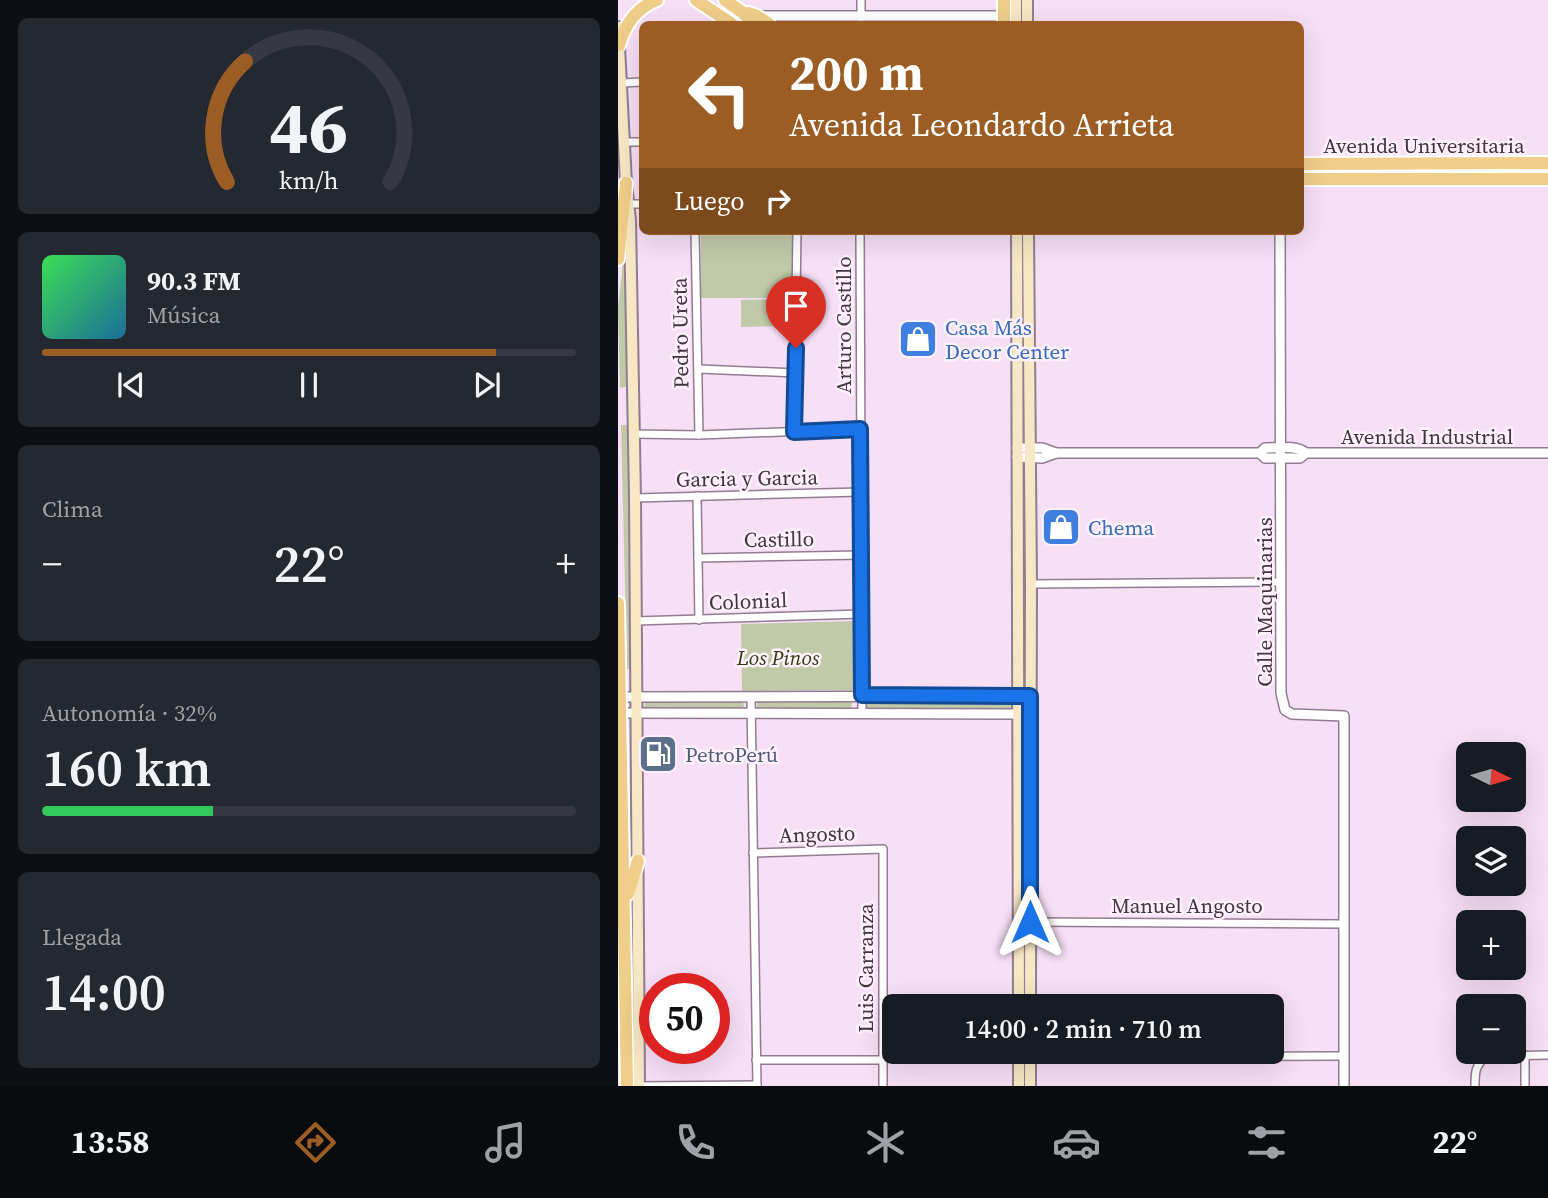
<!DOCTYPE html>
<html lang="es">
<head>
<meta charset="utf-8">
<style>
  body { margin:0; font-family:"Source Serif 4",serif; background:#242831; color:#f1f3f6; height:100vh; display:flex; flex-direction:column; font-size:26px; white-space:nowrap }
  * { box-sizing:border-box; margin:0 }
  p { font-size:23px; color:#9ea1a6 }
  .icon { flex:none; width:38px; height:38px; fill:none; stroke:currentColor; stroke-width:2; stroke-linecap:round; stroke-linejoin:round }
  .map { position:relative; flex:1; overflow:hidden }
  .sheet { display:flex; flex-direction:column; gap:18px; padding:18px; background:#0d0f14; width:618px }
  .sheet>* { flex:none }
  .hud { position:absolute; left:21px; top:21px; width:665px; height:214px; border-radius:10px; box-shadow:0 7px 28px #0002; background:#9b5d23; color:#fff; overflow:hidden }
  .needle { width:46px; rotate:95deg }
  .tools { position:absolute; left:838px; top:742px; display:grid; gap:14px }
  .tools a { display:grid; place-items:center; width:70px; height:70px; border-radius:10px; background:#171b24; box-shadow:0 7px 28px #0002; font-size:35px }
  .speed { position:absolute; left:21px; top:973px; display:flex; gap:14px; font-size:35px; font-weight:700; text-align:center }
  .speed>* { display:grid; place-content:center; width:91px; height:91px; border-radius:50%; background:#171b24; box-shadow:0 7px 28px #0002; line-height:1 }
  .speed .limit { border:10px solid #d22; background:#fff; color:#111 }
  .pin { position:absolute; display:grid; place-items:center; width:60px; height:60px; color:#fff; margin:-72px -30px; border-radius:50% 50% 50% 0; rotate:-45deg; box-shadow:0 0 7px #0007 }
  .pin .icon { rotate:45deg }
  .me { position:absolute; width:77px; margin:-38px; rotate:0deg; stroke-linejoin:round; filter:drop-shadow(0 0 5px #0008) }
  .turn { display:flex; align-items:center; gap:24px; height:147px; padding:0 35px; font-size:32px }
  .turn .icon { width:91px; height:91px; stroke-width:2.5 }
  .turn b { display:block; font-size:49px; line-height:60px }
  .then { display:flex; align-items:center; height:66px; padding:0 35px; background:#0003; gap:14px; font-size:26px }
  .big { font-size:52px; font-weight:600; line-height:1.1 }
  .sheet .card { flex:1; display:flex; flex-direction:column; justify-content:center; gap:10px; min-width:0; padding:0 24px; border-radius:10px; background:#242831 }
  .sheet .dial { align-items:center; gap:0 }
  .dial svg { height:182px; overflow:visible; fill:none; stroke:#363941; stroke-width:7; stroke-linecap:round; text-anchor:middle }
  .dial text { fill:#f1f3f6; stroke:none }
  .song { display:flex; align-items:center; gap:21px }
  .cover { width:84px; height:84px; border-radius:10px; background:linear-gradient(135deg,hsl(130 70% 55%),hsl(200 70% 35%)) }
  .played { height:7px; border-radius:4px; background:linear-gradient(90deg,#9b5d23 85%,#363941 85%) }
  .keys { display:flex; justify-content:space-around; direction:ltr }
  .heat { display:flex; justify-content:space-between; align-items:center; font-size:38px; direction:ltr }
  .charge { height:10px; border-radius:5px; background:linear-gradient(90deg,#34c759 32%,#363941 0) }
  .trip { position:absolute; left:264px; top:994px; width:402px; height:70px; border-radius:10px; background:#171b24; box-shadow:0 7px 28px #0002; font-weight:600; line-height:70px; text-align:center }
  .tab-bar { display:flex; height:112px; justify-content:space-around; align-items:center; background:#090b0e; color:#9ea1a6 }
  .tab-bar .icon { width:49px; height:49px }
  .tab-bar .current { color:#9b5d23 }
  .tab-bar b { font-size:32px; color:#f1f3f6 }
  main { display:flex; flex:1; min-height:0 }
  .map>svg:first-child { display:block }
</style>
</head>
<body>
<main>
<section class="sheet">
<div class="card dial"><svg viewBox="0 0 100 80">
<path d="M14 69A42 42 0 1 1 86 69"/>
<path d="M14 69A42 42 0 0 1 22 16" stroke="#9b5d23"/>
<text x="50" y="56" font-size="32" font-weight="700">46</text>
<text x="50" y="72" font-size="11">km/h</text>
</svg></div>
<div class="card">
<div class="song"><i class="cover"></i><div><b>90.3 FM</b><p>Música</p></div></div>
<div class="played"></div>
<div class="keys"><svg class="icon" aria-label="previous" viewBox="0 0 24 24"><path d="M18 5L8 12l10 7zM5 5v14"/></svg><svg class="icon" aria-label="pause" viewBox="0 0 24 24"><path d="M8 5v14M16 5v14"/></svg><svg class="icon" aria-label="next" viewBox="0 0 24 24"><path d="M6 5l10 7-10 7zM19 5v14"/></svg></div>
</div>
<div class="card"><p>Clima</p>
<div class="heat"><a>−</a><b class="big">22°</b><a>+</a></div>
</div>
<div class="card"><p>Autonomía · 32%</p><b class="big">160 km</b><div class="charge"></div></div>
<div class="card"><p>Llegada</p><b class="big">14:00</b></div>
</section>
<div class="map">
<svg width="931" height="1086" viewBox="0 0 931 1086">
  <rect width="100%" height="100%" fill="#f7dff6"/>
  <g fill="#c0c9a8">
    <polygon points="83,231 175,231 176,298 83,298"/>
    <polygon points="8,236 11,386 2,388 0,308"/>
    <polygon points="171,299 171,326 123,327 123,300"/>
    <polygon points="3,425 11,425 14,669 9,669"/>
    <polygon points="238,621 238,690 124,691 123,624"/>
    <polygon points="229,700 234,703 233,710 139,710 139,702 141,701"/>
    <polygon points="249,700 397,700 395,709 251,710 248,708"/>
    <polygon points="123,701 126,704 125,711 26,710 25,709 28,702"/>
  </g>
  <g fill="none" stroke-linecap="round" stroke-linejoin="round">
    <g stroke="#927c91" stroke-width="10">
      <g id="minor">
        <polyline points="243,0 243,17"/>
        <polyline points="4,83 24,82"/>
        <polyline points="7,142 24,142"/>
        <polyline points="10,204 24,204"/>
        <polyline points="77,231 81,435"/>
        <polyline points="242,231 244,712"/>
        <polyline points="81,369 178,373"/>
        <polyline points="176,432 179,231"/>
        <polyline points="15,434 81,435 242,429"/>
        <polyline points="79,496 81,620"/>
        <polyline points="17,498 242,492"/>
        <polyline points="80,558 243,555"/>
        <polyline points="413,584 663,582"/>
        <polyline points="18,621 244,614"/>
        <polyline points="133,697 139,1086"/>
        <polyline points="135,853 265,849 265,1086"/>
        <polyline points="412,922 725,924"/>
        <polyline points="412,1057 726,1056"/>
        <polyline points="138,1060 265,1060"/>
        <polyline points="21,1086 139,1085"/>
        <path d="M857,1086c0,-14 0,-21 12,-30l62,-1"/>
        <polyline points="907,1086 907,1055"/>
      </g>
    </g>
    <g stroke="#927c91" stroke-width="12">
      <g id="tertiary">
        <polyline points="141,16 390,16"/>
        <polyline points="662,231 663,693 667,710 674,714 726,716 726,1086"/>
        <polyline points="399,448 424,448 438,453 642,453 647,458 682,458 688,453 931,453"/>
        <path d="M642,453l5,-5c14,0 31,-3 41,5"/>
        <polyline points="399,457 424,458 438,453"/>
        <polyline points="0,697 412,696"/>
        <polyline points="0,713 412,714"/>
      </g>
    </g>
    <g stroke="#927c91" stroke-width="14">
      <g id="secondary">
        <polyline points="398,0 398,24"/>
        <polyline points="409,0 409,24"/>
        <polyline points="0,27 8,183 12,220 17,498 21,1086"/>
        <polyline points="399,231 401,1006"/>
        <polyline points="410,231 413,584 412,1006"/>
        <polyline points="412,1052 412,1086"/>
        <polyline points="401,1086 401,1052"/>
      </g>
    </g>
    <g stroke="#fff" stroke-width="16">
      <g id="primary">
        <polyline points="78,0 114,24"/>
        <polyline points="107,0 124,12 137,24"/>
        <polyline points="386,0 386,24"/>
        <polyline points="130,13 139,16 151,24"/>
        <path d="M1,45c6,-21 17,-37 38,-45"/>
        <polyline points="682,164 931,163"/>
        <polyline points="682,179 931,179"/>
        <polyline points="0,259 8,183"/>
        <polyline points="0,603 9,1086"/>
        <polyline points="10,894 20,861"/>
      </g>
    </g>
    <use href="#minor" stroke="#fff" stroke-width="7"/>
    <use href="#tertiary" stroke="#fff" stroke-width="9"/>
    <use href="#secondary" stroke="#f7e7c4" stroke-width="10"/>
    <use href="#primary" stroke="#efce89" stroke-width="12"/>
  </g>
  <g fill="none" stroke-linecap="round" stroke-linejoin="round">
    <g stroke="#114b97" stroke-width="18">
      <polyline id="route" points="178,348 176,432 242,429 244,695 412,696 412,922"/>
    </g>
    <use href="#route" stroke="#1a73e8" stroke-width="12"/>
  </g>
  <defs>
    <g id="shop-square" transform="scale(2.0125)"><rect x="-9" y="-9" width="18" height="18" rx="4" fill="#3f7fe0" stroke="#fff0fe"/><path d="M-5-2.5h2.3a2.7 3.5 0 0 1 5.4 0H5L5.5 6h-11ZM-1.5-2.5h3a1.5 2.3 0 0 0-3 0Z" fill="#fff"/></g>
    <g id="fuel-square" transform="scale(2.0125)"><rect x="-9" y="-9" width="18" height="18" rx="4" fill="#5c6f8a" stroke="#fff0fe"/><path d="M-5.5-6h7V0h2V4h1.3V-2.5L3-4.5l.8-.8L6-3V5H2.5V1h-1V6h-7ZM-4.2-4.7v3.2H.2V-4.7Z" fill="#fff"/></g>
  </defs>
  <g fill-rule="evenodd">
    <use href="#shop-square" x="300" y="339"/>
    <use href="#shop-square" x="443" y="527"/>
    <use href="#fuel-square" x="40" y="754"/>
  </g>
  <g text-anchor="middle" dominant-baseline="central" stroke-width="5" stroke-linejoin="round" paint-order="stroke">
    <g font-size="21" fill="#40363f" stroke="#fff0fe">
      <text x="806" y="145">Avenida Universitaria</text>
      <text transform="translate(225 325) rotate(-90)">Arturo Castillo</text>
      <text transform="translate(62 333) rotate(-91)">Pedro Ureta</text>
      <text x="809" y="436">Avenida Industrial</text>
      <text transform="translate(129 478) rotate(-1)">Garcia y Garcia</text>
      <text transform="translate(161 539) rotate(-1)">Castillo</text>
      <text transform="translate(130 601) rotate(-2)">Colonial</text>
      <text transform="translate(646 602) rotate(-90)">Calle Maquinarias</text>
      <text transform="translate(199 834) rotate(-2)">Angosto</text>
      <text x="569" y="905">Manuel Angosto</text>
      <text transform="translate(247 968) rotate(-90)">Luis Carranza</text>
    </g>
    <g font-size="21" fill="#366cbe" stroke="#fff0fe" text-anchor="start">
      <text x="327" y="327">Casa Más<tspan x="327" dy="24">Decor Center</tspan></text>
      <text x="470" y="527">Chema</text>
    </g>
    <g font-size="21" font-style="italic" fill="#303a0b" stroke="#fff0fe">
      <text x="160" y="657">Los Pinos</text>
    </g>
    <g font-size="21" fill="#4e5e75" stroke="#fff0fe" text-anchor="start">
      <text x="67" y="754">PetroPerú</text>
    </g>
  </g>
</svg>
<div class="tools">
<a><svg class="needle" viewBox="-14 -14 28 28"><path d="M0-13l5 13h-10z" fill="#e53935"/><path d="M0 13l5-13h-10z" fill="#9ea1a6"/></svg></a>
<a><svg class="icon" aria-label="layers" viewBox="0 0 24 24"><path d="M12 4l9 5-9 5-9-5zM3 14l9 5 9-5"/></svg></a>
<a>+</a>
<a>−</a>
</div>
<div class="speed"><div class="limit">50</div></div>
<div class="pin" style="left:178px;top:348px;background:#d93025"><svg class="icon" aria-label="arrive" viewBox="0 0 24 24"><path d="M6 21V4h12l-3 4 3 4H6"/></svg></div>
<svg class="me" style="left:412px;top:922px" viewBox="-20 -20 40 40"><path d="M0-17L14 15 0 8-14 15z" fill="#1a73e8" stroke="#fff" stroke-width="4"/></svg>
<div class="trip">14:00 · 2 min · 710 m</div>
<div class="hud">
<div class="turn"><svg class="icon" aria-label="left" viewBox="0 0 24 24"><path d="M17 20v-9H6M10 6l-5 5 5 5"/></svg><div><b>200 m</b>Avenida Leondardo Arrieta</div></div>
<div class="then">Luego<svg class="icon" aria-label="right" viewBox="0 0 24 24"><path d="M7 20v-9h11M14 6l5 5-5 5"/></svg></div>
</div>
</div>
</main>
<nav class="tab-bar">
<b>13:58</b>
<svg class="icon current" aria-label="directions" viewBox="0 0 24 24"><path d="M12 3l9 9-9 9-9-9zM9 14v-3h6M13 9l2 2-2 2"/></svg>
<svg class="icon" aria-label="music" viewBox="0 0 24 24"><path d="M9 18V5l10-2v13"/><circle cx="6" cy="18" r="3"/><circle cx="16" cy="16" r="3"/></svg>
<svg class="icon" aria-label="phone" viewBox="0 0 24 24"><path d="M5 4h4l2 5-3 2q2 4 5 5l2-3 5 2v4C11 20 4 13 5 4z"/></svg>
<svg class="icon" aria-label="climate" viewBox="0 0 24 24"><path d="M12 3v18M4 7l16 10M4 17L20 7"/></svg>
<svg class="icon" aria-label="car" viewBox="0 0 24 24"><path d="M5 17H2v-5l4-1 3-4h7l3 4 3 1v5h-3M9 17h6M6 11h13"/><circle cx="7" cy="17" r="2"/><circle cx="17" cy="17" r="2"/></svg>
<svg class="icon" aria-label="filters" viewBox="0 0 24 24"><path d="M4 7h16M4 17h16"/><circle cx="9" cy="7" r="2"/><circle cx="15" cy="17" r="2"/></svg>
<b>22°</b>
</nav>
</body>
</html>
